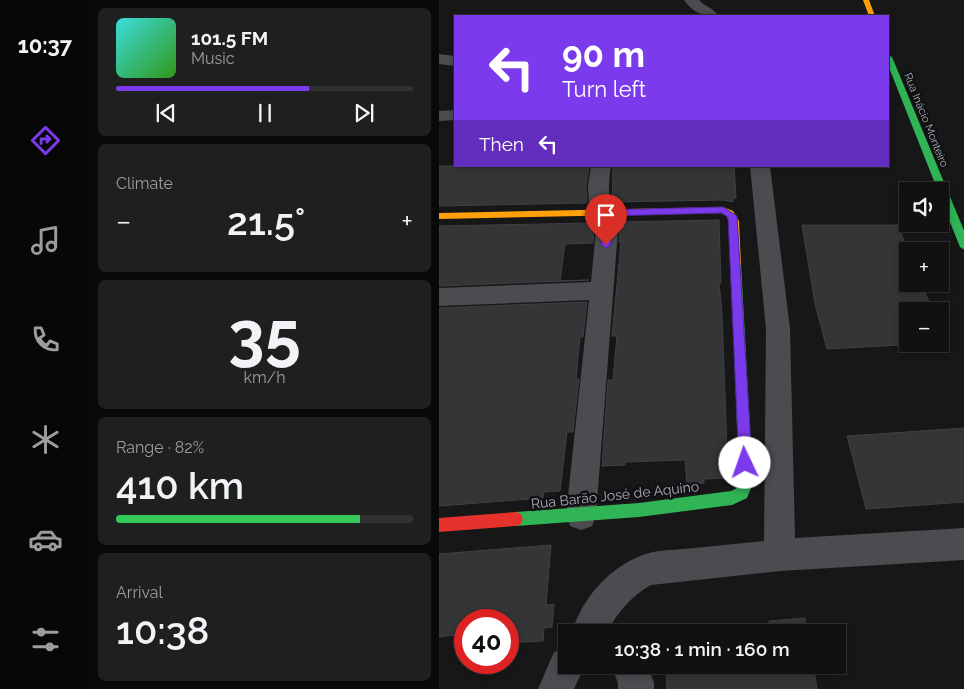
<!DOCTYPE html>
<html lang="en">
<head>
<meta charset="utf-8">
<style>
  body { margin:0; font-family:Raleway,sans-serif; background:#1e1f1f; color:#f1f3f6; height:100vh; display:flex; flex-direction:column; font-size:19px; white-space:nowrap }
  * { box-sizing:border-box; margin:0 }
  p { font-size:16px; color:#9c9d9f }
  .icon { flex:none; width:28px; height:28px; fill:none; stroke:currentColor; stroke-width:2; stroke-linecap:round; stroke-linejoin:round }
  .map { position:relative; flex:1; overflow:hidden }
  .details { display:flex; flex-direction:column; gap:8px; padding:8px; background:#090909; width:349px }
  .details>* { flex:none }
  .hud { position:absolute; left:15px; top:15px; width:435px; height:152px; border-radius:0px; box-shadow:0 2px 8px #0003,0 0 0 1px #303131; background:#7c3aed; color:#fff; overflow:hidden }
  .buttons { position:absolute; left:460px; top:182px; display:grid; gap:10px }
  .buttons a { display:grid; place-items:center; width:50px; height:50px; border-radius:0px; background:#111; box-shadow:0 2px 8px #0003,0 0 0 1px #303131; font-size:25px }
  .speed { position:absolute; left:15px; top:609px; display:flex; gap:10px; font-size:25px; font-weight:700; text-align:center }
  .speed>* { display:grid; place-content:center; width:65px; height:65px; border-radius:50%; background:#111; box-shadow:0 2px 8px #0003,0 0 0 1px #303131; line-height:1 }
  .speed .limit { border:8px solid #d22; background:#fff; color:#111 }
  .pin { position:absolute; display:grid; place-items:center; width:42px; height:42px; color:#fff; margin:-51px -21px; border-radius:50% 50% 50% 0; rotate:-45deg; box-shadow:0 0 5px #0007 }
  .pin .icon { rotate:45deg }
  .me { position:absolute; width:55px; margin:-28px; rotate:357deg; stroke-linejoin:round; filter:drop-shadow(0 0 4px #0008) }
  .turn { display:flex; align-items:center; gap:18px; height:105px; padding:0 25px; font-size:22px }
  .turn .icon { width:65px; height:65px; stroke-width:2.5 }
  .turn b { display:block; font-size:35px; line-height:42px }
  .then { display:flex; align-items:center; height:48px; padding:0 25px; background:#0003; gap:10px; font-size:19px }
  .big { font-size:38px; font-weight:600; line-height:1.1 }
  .details .card { flex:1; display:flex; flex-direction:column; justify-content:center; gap:8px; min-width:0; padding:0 18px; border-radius:8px; background:#1e1f1f }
  .details .dial { align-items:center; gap:0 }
  .dial b { font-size:65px; line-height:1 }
  .song { display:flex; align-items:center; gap:15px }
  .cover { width:60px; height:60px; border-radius:8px; background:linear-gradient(135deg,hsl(180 70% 55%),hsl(110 70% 35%)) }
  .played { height:5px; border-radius:2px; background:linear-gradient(90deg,#7c3aed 65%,#303131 65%) }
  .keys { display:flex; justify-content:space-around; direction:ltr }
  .heat { display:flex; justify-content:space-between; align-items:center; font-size:28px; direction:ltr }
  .charge { height:8px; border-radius:4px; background:linear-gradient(90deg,#34c759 82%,#303131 0) }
  .trip { position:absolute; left:119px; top:624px; width:288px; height:50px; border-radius:0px; background:#111; box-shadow:0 2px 8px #0003,0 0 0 1px #303131; font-weight:600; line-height:50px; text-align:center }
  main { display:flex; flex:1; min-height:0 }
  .tab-bar { display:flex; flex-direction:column; width:90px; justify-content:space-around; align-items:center; background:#070707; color:#9c9d9f }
  .tab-bar .icon { width:35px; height:35px }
  .tab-bar .selected { color:#7c3aed }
  .tab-bar b { font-size:22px; color:#f1f3f6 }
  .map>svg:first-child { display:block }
</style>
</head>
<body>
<main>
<nav class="tab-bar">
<b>10:37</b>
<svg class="icon selected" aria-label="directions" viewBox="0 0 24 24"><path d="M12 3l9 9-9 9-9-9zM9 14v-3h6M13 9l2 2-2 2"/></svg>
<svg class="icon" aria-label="music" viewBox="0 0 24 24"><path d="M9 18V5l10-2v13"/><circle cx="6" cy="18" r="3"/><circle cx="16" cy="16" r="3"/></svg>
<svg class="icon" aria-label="phone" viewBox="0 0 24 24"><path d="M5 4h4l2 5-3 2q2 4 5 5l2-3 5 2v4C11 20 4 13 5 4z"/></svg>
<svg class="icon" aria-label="climate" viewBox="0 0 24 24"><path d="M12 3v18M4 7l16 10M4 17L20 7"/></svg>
<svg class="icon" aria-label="car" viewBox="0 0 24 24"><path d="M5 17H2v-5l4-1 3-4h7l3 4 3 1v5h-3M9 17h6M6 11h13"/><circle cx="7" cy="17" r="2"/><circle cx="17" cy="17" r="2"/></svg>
<svg class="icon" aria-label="filters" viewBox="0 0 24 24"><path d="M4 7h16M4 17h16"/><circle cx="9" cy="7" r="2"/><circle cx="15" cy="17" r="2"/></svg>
</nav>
<section class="details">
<div class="card">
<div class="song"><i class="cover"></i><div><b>101.5 FM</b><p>Music</p></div></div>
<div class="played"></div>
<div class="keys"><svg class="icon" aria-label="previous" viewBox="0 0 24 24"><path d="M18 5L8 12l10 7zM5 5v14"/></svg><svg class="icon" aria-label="pause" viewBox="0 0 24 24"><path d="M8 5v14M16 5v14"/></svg><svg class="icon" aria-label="next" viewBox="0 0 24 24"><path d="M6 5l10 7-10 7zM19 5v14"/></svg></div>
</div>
<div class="card"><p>Climate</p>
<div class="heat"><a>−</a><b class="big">21.5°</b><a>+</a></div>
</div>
<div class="card dial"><b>35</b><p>km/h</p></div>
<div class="card"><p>Range · 82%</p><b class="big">410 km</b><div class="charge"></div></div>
<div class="card"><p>Arrival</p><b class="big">10:38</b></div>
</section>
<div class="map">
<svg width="526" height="689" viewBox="0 0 526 689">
  <rect width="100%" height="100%" fill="#171717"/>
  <g fill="#343537" stroke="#3f4043">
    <polygon points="0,166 150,166 147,186 148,203 0,206"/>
    <polygon points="185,166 295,166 297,198 294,198 294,202 284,200 173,202 174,167"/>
    <polygon points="280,220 282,283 280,283 283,313 289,478 265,479 265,483 248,485 246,460 186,462 186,465 163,466 169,380 174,380 178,336 173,336 182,242 180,242 181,230 178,222"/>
    <polygon points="153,223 155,230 154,243 126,244 121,281 150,280 0,286 0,226"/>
    <polygon points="363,225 459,225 469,251 469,284 482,284 494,311 469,311 469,344 478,344 388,349 376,304"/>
    <polygon points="148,302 144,337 141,337 137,379 140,379 134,432 128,432 121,491 105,492 104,498 0,506 0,308"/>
    <polygon points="526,428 526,502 427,509 408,436"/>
    <polygon points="112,545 107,605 115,604 113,627 105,628 104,641 69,643 69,620 26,620 24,634 0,637 0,554"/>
    <polygon points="366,618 368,632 332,632 330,621"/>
    <polygon points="297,624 298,632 238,632 238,628"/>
    <polygon points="240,665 374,665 378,689 228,689 227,670 240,670"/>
  </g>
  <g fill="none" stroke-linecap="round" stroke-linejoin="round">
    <g fill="#4b4c50" fill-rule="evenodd">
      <path d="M245,0h15c5,6 14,8 18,14l-1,2c-16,0 -23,-4 -32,-16z"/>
      <polygon points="0,54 16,56 16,66 0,64"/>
      <polygon points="16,110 16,120 0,121 0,111"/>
      <path d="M152,166h20c-4,26 -2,40 7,64l-22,285 -4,11 -11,4 -11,-4 -4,-11 23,-215 -150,6v-18l152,-6 5,-52 -7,-25 -1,-19z"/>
      <path d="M311,166h20l20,163 5,209 170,-10v32l-185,11 -129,14c-20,11 -33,27 -44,47h-35c11,-36 40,-68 77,-79 11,-3 24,-3 35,-4 27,-3 53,-5 80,-8l2,-212z"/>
      <polygon points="128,648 128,665 146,665 135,689 99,689 115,652"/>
      <polygon points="172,665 208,665 215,683 215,689 179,689 179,683"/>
    </g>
    <g fill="#30b455" fill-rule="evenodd">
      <polygon points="449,55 453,57 526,233 526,250 521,247 501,197 501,191 499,191 449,65"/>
      <polygon points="297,260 302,264 314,483 308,498 293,505 200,517 77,526 72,524 70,519 72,514 77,512 200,503 292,491 298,488 300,483 292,264"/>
    </g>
    <g fill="#ff9f0a" fill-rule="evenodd">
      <polygon points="424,0 430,0 436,16 430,16"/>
      <polygon points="284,207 294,211 300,221 302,264 297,268 292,264 290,221 287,215 283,213 0,219 0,213"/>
    </g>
    <polygon fill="#e5322d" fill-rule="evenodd" points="77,512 82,514 84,519 82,524 77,526 0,532 0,518"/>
  </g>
  <polygon fill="#7c3aed" stroke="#51269a" points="284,207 298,216 313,463 311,468 306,469 301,468 300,463 289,217 282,213 169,216 172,230 172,245 167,248 162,245 163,230 159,213 163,210"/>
  <g text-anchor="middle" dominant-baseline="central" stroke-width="5" stroke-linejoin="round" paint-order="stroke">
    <g font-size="11" fill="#a8adb8" stroke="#111113">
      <text transform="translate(487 120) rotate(68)">Rua Inácio Monteiro</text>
    </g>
    <g font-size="14" fill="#a8adb8" stroke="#111113">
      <text transform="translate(176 495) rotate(-6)">Rua Barão José de Aquino</text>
    </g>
  </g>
</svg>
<div class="buttons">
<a><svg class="icon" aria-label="sound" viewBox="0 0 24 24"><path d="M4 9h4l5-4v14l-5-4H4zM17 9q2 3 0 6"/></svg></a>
<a>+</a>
<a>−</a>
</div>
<div class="speed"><div class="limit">40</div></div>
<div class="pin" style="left:167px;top:245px;background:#d93025"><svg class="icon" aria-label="arrive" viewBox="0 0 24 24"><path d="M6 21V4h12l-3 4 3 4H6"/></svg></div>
<svg class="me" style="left:306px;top:463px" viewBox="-20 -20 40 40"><circle r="19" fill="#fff"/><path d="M0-13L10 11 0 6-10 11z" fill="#7c3aed"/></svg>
<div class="trip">10:38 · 1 min · 160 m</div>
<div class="hud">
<div class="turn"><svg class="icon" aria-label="left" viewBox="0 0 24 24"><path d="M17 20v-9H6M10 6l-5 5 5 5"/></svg><div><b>90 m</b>Turn left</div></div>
<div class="then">Then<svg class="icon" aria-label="left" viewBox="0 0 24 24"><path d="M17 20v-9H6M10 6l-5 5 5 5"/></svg></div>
</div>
</div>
</main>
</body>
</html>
